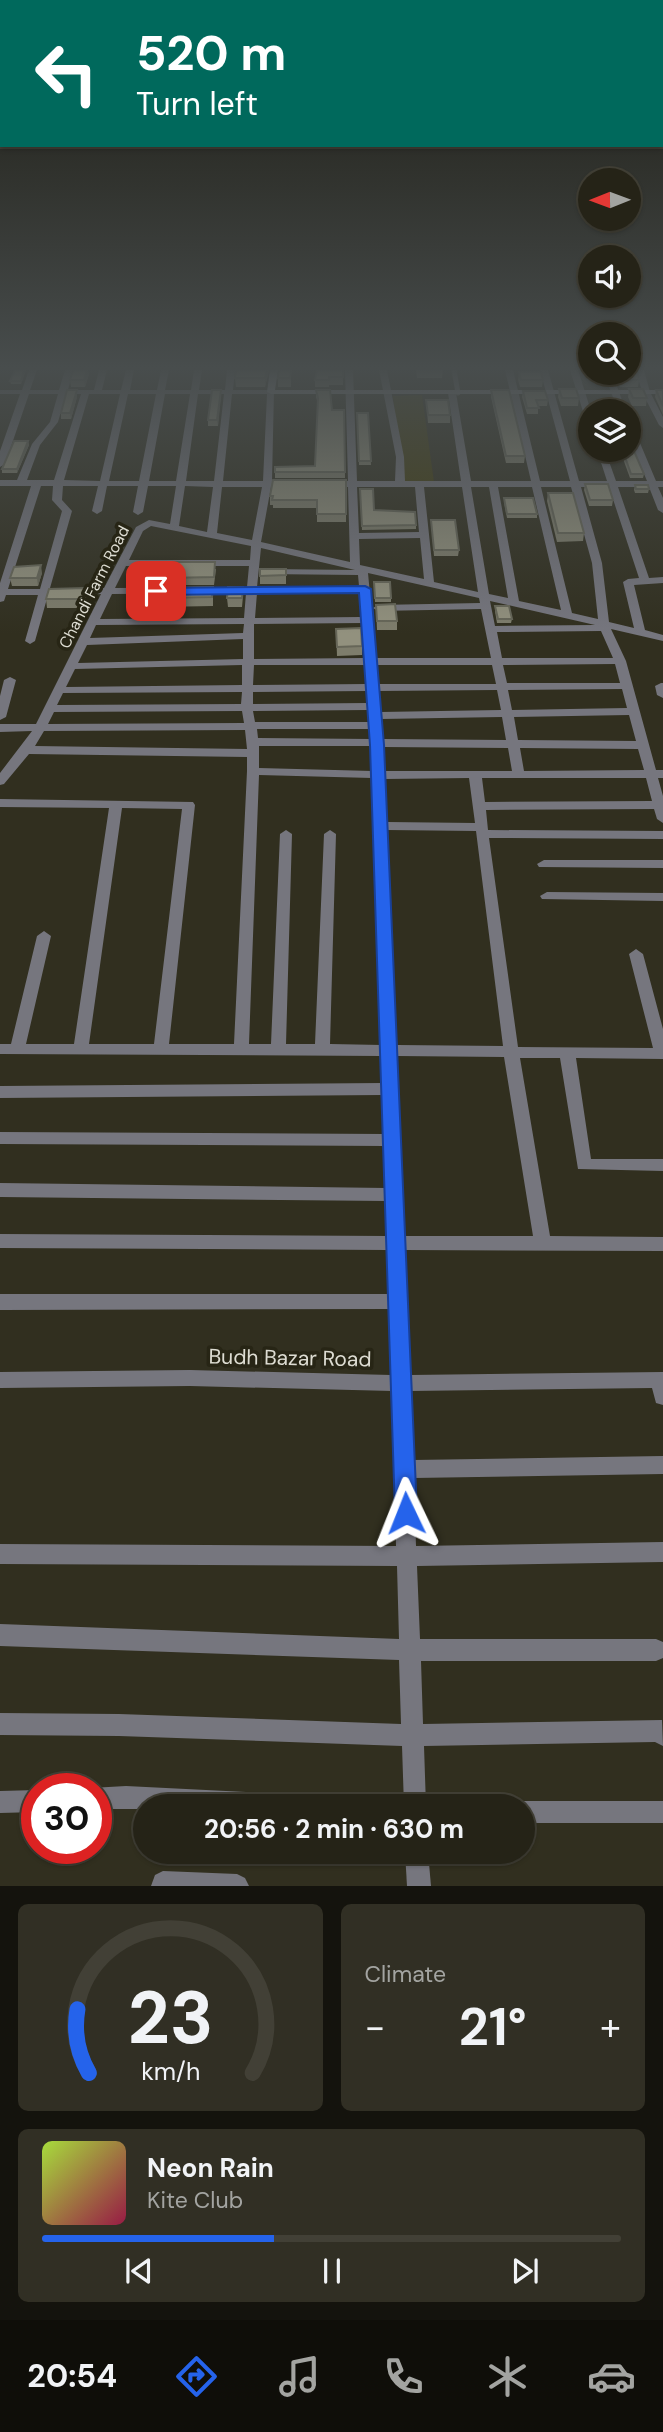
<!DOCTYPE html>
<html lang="en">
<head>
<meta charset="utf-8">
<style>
  body { margin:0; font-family:"DM Sans",sans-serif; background:#312f24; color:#f1f3f6; height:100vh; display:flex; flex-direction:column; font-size:26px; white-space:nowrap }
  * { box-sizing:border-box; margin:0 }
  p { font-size:23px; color:#a3a4a1 }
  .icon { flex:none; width:38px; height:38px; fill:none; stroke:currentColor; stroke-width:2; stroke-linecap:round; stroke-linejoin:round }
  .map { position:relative; height:1886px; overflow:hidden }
  .side { display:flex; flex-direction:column; gap:18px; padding:18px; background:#14130d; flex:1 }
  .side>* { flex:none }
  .guide { position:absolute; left:0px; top:0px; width:663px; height:147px; box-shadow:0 2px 5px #0004,0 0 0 2px #424036; background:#00695c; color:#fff; overflow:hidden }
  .needle { width:46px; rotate:269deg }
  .tools { position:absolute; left:578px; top:168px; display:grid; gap:14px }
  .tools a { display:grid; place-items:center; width:63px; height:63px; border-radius:50%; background:#252317; box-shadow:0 2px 5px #0004,0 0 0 2px #424036; font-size:35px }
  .speed { position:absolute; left:21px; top:1773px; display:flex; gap:14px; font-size:35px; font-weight:700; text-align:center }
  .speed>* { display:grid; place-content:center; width:91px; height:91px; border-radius:50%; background:#252317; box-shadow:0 2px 5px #0004,0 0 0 2px #424036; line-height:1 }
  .speed .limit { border:10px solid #d22; background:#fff; color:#111 }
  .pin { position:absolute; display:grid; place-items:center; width:60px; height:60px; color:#fff; margin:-30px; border-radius:14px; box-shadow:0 4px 10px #0006 }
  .me { position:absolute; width:77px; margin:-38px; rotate:358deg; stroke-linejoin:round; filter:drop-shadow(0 0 5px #0008) }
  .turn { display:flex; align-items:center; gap:24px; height:147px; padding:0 21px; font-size:32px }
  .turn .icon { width:91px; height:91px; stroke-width:2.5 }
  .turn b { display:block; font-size:49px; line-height:60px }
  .big { font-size:52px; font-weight:700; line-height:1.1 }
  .side .card { flex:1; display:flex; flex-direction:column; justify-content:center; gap:10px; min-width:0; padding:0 24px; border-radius:10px; background:#312f24 }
  .side .dial { align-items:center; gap:0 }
  .dial svg { height:182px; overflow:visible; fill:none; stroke:#424036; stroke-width:7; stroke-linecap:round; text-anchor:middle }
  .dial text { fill:#f1f3f6; stroke:none }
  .song { display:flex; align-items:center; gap:21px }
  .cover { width:84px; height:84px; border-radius:10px; background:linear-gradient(135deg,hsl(80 70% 55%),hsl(340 70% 35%)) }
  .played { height:7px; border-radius:4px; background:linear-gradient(90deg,#2563eb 40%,#424036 40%) }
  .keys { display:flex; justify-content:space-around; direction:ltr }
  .heat { display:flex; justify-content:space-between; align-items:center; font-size:38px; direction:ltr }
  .side .tiles { flex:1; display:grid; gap:18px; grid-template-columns:1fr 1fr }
  .card:last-child { grid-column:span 2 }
  .trip { position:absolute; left:133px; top:1794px; width:402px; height:70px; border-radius:35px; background:#252317; box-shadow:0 2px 5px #0004,0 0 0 2px #424036; font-weight:700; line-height:70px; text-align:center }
  .tabs { display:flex; height:112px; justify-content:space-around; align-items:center; background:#0f0e09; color:#a3a4a1 }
  .tabs .icon { width:49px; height:49px }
  .tabs .active { color:#2563eb }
  .tabs b { font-size:32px; color:#f1f3f6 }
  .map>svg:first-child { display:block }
</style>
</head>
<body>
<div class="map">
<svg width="663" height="1886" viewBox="0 0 663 1886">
  <rect width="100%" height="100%" fill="#312f1f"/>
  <polygon fill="#423d0d" points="422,395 434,482 402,482 393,396"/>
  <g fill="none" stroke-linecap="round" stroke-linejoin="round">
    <polyline stroke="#76767e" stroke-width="5" points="454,370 458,393"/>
    <g fill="#76767e" fill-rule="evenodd">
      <path d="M29,370h8l-7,20h29l6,-20h8l-5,20h26l5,-20h8l-5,20h19l5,-20h8l-4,20h27l4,-20h8l-4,20h26l3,-20h8l-3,20h26l2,-20h8l-2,20h41l-2,91 6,3 -7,3 -10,55 89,20 -2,-75h-20l-5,-3 5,-3h20l-3,-111h8l4,111h38l1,-24 -17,-87h8l17,87 1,24h56l-13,-88 4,-2 4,2 15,88h60l-26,-111h8l27,111h30l-30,-111h8l31,111h28l-10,-31h8l11,31h31l-19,-46v-14l4,3 24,57h7v6h-5l5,11v15l-5,-3 -9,-23h-31l31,91 14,-1v6l-29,2 11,45 18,5v6l-52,-12 15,32 30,109h7v8h-5l5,18v27l-6,-4 -3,-10 -168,1 2,20 175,1v8l-174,-1 29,209 135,1 -24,-94 7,-5 7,5 20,75v30l-87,-1 15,101h72v12l-85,-2 -18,-111h-40l30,178 113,1v14l-258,-1 5,125 253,-3v33l-7,-2 -4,-15 -242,3 3,69 250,-4v18l-249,4 2,68 247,-4v20l-246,4 3,73h236l7,3v16l-7,3h-235l2,63 239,-4 1,26 -8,-4 -231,4 2,60h-22l-2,-60 -283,-10 -119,-1v-22l119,1 282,10 -2,-64 -399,-14v-22l399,15 -2,-73 -397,-2v-20l396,2 -4,-155 -202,-5 -190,2v-16l190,-2 201,5 -2,-66 -389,1v-16h389l-1,-44 -388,-2v-14l387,2 -1,-35 -386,-4v-14l386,5 -1,-42 -385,-2v-12l384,2 -1,-39 -383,3v-12l383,-3 -1,-27 -382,-2v-10h11l26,-108 7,-5 7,5 -25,108h48l35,-236 -109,-1v-8l193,3 2,3 -26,239h65l13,-273v-14l-218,-3 -25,30 -4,1v-12l32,-42 -32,1v-8h36l65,-130 -53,1 -13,46 -5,3 -5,-3 13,-46h-32l-2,6 -4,1v-19l31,-97h-31v-6h17l15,-36 18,-22 8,-28h-29l-24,70 -5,3v-16l20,-57h-20v-4h22zM66,394h15l-27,86h-27l13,-35 18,-23zM89,394h31l-20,87 -36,-1zM128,394h28l-17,87h-30zM165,394h25l-14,87h-27zM198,394h26l-10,87h-28zM232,394h35l-4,87h-40zM41,486h12l-1,14 10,11 -22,78h-32zM63,486h35l-6,25 5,3 5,-3 5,-25h31l-5,26 5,3 5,-3 5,-26h28l-6,38 -21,-4 -13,7 -32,61h-54l22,-77 -10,-11zM185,486l28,1 -6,45 -28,-6zM222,487h40l-10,53 -35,-7zM357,487h58l4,45 -60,1zM424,487h38l16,105 -44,-10zM471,487h18l19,111 -19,-4zM498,487h34l29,123 -42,-9zM541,487h30l21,76 6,56 -26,-6zM581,487h28l30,91 -11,1 -5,3 11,46 -25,-6 -7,-59zM151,526l100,20 -1,14h-121l14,-29zM420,538l4,41 -64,-14 -1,-26zM261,548l94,22 -88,-1 -4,1v4l95,1 1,11 -102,1zM126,566h123l-2,21 -132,1zM368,573l111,25 1,5 -102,2 -5,3 5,3 103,-2 10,49h-115zM360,592l1,25 -106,1 2,-25zM246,593l-2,25 -144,1 12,-25zM490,601l105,24 -100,1zM362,623l3,35 -111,1v-35zM244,624l-1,9 -153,5 6,-13zM601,631l12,27h-111l-5,-26zM243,639v20l-165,4 9,-18zM615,664l5,19h-113l-4,-18zM242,665v20l-176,2 9,-18zM254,665h111l2,19 -114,1zM376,665h116l4,19h-118zM622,689l5,19 -115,2 -4,-20zM497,690l4,20 -121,2 -2,-21zM367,691l1,12 -115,1v-12zM242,692l-1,12 -184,1 6,-12zM368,710l1,12h-114l-2,-11zM242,711l2,12 -196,1 6,-12zM629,715l7,26 -118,-1 -4,-23zM502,717l4,23 -123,-1 -2,-20zM257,729h113l1,10 -113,-1zM245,730l2,19 -212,-3 9,-15zM259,746h112l1,25 -113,-3zM383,747l125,1 4,23h-128zM520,748l118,1 6,21 -120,1zM259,775l113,3 10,267 -52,-1 6,-210 -6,-4 -6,4 -9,210h-29l6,-210 -6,-4 -6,4 -9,210h-22zM469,778l6,45 -88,-1 -2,-43zM482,778h164l6,23 -167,1zM122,808l60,1 -28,235h-65zM387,830l89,1 27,215 -106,-1zM397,1056l107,1 29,179h-129z"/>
      <polygon points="570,370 578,370 591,411 590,424 586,421"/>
      <polygon points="636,370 644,370 650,392 663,417 663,428 659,425 642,392"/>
      <polygon points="604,373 612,373 626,411 618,411"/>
      <polygon points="10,677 16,680 6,717 0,720 0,696 4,680"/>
      <polygon points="661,683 663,683 663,698 657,695 655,686"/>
      <polygon points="544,860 663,860 663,868 539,867 537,864"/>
      <polygon points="547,892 663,893 663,901 542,899 540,896"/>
      <polygon points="126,1786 305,1795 313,1798 316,1806 145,1806 145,1809 96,1809 96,1788 91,1788"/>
      <polygon points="37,1790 37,1812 0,1813 0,1791"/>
      <polygon points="523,1801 663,1801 663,1823 523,1823 523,1806 514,1806"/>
      <polygon points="405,1852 428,1852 431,1886 407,1886"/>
      <polygon points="163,1871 237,1874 245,1878 249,1886 151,1886 155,1875"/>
    </g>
    <polygon fill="#9e9fac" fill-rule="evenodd" points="270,370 278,370 275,390 663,390 663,394 271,394 267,392"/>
  </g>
  <g fill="#7e7d6c">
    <polygon points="26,370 21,384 11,384 10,381"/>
    <polygon points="269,370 265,387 236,387 235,378"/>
    <polygon points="291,370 291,387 278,387 278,378"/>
    <polygon points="343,370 343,385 329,385 329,387 315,387 315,380"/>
    <polygon points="416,370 443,370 442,378 417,378"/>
    <polygon points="519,372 543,380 542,387 520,387 518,380"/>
    <polygon points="613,373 628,373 639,380 638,387 620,387"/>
    <polygon points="89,374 85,387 71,387 70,380"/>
    <polygon points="559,389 579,398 578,406 561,406 558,397"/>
    <polygon points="629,389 647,398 646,406 632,406 628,397"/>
    <polygon points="221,390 218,426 208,426 208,420"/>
    <polygon points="316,390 332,410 344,410 345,478 275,478 275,467 315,466 318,404 316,397"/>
    <polygon points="491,390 525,456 524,463 506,463 491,397"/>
    <polygon points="656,390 663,390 663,415 655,397"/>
    <polygon points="523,391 548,400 547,406 538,406 538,414 527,414 522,397"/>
    <polygon points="77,397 71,419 61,419 61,413"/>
    <polygon points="426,400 450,415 450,423 428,423"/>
    <polygon points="357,413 368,413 371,465 359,465"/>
    <polygon points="28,441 29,445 17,473 2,473 2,469"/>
    <polygon points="623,451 644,474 643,478 630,478 622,456"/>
    <polygon points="346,480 346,522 317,522 317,508 273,508 273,505 270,505 270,496"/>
    <polygon points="585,484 613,500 612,506 589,506 584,490"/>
    <polygon points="635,485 649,489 648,493 635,493 634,490"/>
    <polygon points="360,489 374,510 416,525 416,529 362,530"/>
    <polygon points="548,493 584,533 583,541 557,542 547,501"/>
    <polygon points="504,498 537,514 537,518 507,518 504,502"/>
    <polygon points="431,520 459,550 458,556 434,556"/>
    <polygon points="216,569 214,585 167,585 166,578"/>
    <polygon points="286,569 286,584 260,584 260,576"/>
    <polygon points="42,573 38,586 12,586 10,578"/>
    <polygon points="374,582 391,598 391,602 375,602"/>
    <polygon points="213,596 213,606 159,607 159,598"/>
    <polygon points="243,596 242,607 228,607 227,598"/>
    <polygon points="87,597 85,608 47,608 46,599"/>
    <polygon points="376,605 397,621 397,630 377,630"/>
    <polygon points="495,606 512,619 511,623 497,623 495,611"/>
    <polygon points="336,629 362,646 362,655 337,656"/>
  </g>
  <g fill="#666658">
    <polygon points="24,370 26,370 21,384 21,381"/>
    <polygon points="87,370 88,370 89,374 85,387 84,380"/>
    <polygon points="267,370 269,370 265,387 265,378"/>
    <polygon points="77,390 77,397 71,419 70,413"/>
    <polygon points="221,390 221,397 218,426 217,420"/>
    <polygon points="28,441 29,445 17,473 17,469"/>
    <polygon points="41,565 42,573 38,586 37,578"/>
    <polygon points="86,588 87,597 85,608 83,599"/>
  </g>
  <g fill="#92917e" stroke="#666658" stroke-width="2">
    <polygon points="15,370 24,370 21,381 10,381"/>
    <polygon points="73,370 87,370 84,380 70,380"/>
    <polygon points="236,370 267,370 265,378 235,378"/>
    <polygon points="279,370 291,370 290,378 278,378"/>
    <polygon points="317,370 343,370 343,377 329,377 329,380 315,380"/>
    <polygon points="628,370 637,370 639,380 621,380 618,373 628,373"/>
    <polygon points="519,372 541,372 543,380 521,380"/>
    <polygon points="559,389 576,389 579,398 562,398"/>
    <polygon points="629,389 643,389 647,398 633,398"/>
    <polygon points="67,390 77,390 70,413 61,413"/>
    <polygon points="212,390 221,390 217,420 208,420"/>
    <polygon points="316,390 330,390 332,410 344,410 345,472 275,472 275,467 315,466 318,398"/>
    <polygon points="491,390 509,390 525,456 506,456"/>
    <polygon points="656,390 663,390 663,406"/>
    <polygon points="523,391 545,391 548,400 536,400 539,408 527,408"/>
    <polygon points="426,400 448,400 450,415 428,415"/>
    <polygon points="357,413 368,413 371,461 359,461"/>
    <polygon points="14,441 28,441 17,469 2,469"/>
    <polygon points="623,451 634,451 644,474 631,474"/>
    <polygon points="273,480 346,480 346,514 317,514 317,500 272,500 273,496 270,496"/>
    <polygon points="585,484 608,484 613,500 590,500"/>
    <polygon points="635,485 648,485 649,489 636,489"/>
    <polygon points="360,489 373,489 374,510 415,512 416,525 362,526"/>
    <polygon points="548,493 573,493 584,533 558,533"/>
    <polygon points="504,498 533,498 537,514 507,514"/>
    <polygon points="431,520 455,520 459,550 434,550"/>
    <polygon points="168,562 215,562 214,577 166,578"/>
    <polygon points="41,565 37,578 10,578 14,567"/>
    <polygon points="260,569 286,569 286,575 260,576"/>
    <polygon points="374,582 390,582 391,598 375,598"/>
    <polygon points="213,587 212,597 159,598 160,588"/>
    <polygon points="228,587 243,587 242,598 227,598"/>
    <polygon points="86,588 83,599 46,599 49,589"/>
    <polygon points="395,604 397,621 377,621 376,605"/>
    <polygon points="495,606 509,606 512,619 498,619"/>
    <polygon points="361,628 362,646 337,647 336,629"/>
  </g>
  <linearGradient id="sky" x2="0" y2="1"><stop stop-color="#1b1a11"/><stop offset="0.58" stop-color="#484d4d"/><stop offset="1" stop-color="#484d4d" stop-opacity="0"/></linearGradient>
  <rect width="663" height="634" fill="url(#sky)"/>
  <polygon fill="#2563eb" stroke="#184099" stroke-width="2" points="365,586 371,589 384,745 417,1513 414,1520 406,1523 398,1520 395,1513 370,745 359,593 156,595 150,591 156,588"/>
  <g text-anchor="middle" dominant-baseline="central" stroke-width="7" stroke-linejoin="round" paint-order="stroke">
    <g font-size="16" fill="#dddcd2" stroke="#272515">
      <text transform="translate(94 587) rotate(-63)">Chandi Farm Road</text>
    </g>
    <g font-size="21" fill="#dddcd2" stroke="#272515">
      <text transform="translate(290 1358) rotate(1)">Budh Bazar Road</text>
    </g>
  </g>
</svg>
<div class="tools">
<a><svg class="needle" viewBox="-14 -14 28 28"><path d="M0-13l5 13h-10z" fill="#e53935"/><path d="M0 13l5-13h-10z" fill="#a3a4a1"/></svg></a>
<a><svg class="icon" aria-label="sound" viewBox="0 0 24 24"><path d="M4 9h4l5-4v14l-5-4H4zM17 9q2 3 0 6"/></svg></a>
<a><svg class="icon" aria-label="search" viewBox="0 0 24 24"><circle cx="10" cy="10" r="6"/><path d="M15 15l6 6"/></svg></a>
<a><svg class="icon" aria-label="layers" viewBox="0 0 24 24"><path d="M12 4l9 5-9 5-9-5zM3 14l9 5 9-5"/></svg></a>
</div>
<div class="speed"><div class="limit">30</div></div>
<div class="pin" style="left:156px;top:591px;background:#d93025"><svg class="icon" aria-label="arrive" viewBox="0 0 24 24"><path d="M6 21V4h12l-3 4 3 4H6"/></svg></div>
<svg class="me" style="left:406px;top:1513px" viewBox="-20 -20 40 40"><path d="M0-17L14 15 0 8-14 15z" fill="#2563eb" stroke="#fff" stroke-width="4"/></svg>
<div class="trip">20:56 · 2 min · 630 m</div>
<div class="guide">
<div class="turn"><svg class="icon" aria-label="left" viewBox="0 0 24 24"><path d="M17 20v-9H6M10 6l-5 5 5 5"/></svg><div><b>520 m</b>Turn left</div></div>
</div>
</div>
<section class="side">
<div class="tiles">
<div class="card dial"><svg viewBox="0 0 100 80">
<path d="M14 69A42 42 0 1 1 86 69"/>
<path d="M14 69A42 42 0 0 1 9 41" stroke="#2563eb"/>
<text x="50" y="56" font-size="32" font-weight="700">23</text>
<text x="50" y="72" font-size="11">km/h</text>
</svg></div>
<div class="card"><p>Climate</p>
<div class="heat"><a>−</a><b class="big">21°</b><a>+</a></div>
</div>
<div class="card">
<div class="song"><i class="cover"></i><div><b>Neon Rain</b><p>Kite Club</p></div></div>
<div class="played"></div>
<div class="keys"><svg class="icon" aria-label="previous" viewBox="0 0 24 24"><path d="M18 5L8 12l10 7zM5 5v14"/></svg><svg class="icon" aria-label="pause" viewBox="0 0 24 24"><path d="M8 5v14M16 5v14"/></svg><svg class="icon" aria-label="next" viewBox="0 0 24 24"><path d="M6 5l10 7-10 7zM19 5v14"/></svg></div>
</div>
</div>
</section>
<nav class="tabs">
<b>20:54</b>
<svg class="icon active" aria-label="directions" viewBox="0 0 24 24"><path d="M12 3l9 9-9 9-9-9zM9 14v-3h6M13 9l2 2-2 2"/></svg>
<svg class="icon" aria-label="music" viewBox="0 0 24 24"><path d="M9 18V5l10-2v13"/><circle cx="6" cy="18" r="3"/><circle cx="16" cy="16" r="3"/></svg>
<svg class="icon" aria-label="phone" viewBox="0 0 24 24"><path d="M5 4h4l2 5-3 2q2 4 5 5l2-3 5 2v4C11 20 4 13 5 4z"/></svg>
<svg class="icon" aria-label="climate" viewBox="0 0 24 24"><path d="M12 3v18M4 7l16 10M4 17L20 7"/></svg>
<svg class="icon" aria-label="car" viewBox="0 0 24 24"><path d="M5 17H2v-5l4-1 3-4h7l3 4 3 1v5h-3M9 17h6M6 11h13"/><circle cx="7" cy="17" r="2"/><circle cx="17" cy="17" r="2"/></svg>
</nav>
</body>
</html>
